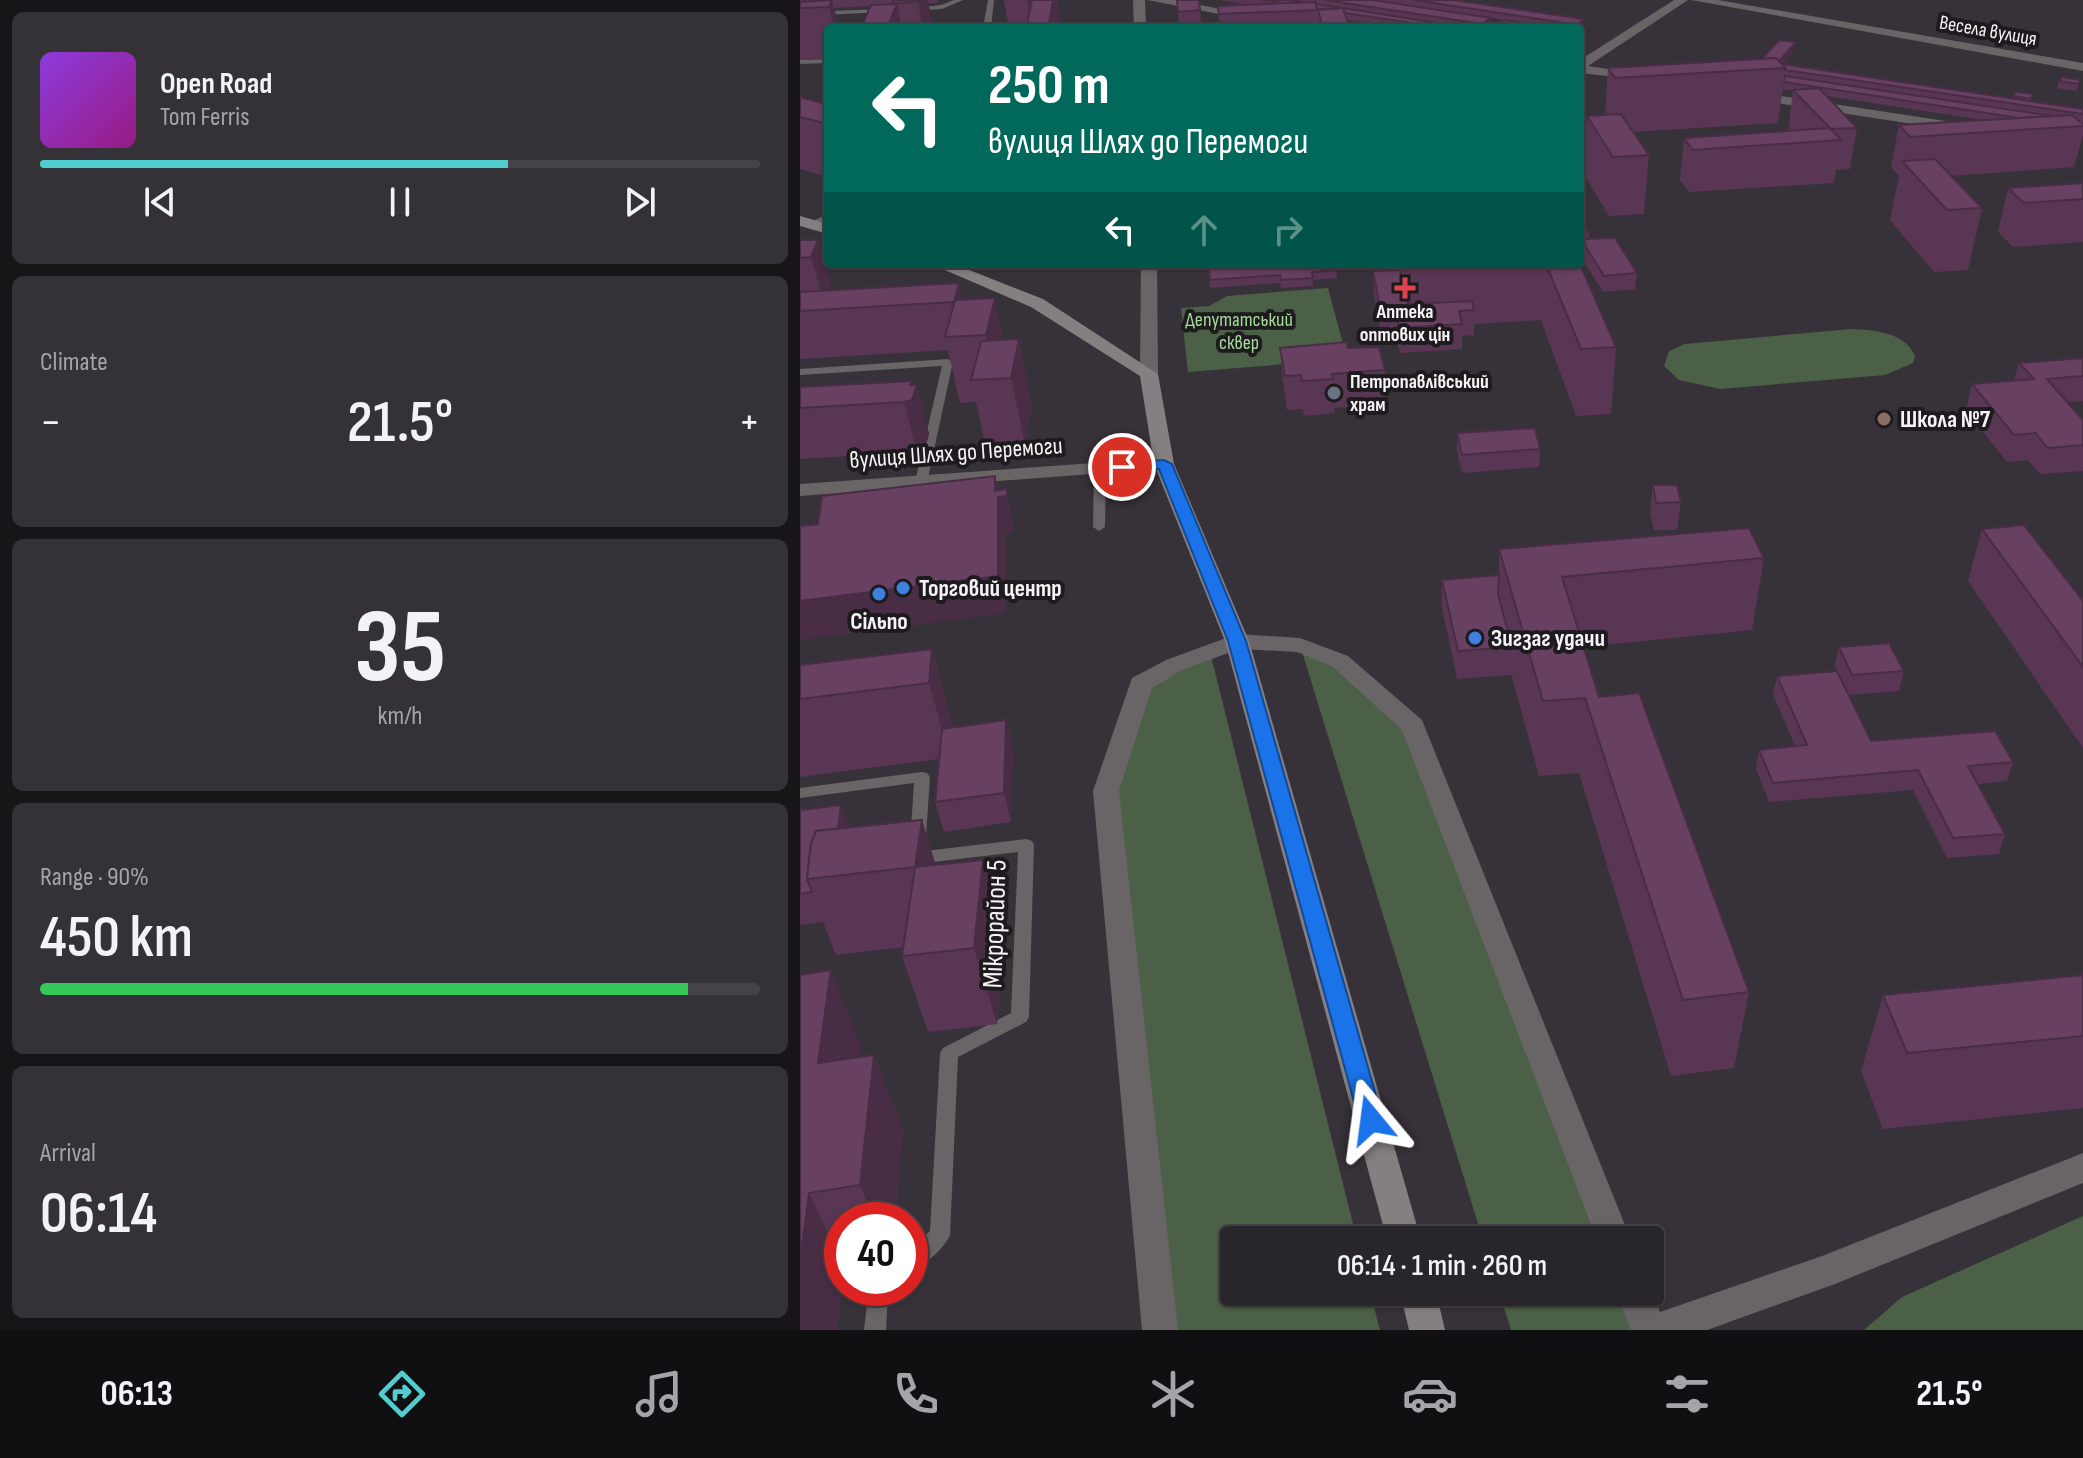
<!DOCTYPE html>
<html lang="en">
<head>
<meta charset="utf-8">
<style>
  body { margin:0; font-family:"Sofia Sans Condensed",sans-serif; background:#353237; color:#f1f3f6; height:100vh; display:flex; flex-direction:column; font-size:30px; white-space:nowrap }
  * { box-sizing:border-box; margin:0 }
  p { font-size:26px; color:#a5a5a9 }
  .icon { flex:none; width:44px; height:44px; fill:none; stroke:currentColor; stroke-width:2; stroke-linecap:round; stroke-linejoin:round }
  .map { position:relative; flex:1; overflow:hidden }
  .drawer { display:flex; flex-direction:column; gap:12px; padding:12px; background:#171518; width:800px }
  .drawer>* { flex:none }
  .top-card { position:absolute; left:24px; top:24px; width:760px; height:244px; border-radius:8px; box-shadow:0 2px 6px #0004,0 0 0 2px #454347; background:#00695c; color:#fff; overflow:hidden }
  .speed { position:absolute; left:24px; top:1202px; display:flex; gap:16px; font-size:40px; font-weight:700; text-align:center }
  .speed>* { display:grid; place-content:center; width:104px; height:104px; border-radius:50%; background:#29262b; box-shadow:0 2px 6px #0004,0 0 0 2px #454347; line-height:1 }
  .speed .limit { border:12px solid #d22; background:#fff; color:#111 }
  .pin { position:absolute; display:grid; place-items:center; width:68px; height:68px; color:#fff; margin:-34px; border:4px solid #fff; border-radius:50%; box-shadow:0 2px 8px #0007 }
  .me { position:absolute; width:88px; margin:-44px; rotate:344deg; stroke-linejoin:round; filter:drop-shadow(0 0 6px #0008) }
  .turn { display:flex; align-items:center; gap:28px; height:168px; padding:0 32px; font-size:36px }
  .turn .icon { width:104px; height:104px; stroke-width:2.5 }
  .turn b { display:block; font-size:56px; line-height:68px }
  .lanes { display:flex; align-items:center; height:76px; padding:0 32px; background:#0003; justify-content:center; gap:40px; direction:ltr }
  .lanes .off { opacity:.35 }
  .big { font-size:60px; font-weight:600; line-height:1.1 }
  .drawer .tile { flex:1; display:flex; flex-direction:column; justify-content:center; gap:12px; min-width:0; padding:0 28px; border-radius:12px; background:#353237 }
  .drawer .dial { align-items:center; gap:0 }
  .dial b { font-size:104px; line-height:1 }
  .song { display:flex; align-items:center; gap:24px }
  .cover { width:96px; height:96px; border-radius:12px; background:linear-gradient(135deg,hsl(270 70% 55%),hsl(310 70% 35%)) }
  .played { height:8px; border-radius:4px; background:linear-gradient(90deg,#52cdcf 65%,#454347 65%) }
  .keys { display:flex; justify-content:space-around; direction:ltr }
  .heat { display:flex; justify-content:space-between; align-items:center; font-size:44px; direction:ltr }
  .charge { height:12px; border-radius:6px; background:linear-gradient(90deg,#34c759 90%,#454347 0) }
  .trip { position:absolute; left:420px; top:1226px; width:444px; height:80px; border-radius:8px; background:#29262b; box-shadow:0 2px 6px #0004,0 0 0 2px #454347; font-weight:600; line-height:80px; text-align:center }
  .tabs { display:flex; height:128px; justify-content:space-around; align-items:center; background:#100f11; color:#a5a5a9 }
  .tabs .icon { width:56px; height:56px }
  .tabs .current { color:#52cdcf }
  .tabs b { font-size:36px; color:#f1f3f6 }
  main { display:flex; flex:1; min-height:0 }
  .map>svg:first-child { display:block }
</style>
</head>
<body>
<main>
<section class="drawer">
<div class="tile">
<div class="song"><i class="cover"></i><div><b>Open Road</b><p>Tom Ferris</p></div></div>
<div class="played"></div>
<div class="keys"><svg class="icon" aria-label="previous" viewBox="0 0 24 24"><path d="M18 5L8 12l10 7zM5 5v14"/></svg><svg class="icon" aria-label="pause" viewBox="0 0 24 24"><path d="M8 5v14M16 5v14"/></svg><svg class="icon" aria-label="next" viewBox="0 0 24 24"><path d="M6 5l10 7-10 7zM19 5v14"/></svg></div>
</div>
<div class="tile"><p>Climate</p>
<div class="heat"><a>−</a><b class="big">21.5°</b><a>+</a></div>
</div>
<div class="tile dial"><b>35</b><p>km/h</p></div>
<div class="tile"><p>Range · 90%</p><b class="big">450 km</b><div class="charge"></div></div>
<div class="tile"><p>Arrival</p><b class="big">06:14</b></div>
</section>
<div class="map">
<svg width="1283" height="1330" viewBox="0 0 1283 1330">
  <rect width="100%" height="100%" fill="#373239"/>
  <g fill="#4c6047">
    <polygon points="528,288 547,359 388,372 381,308 409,306 427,296"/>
    <path d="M1051,329c23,1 54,3 64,27l-2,7 -28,12 -165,14 -41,-9 -15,-14 5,-15 16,-7z"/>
    <polygon points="500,645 540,661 613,726 814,1240 683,1240"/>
    <polygon points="410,652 557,1240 434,1240 434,1292 570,1292 580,1330 360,1330 306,791 341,684"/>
    <polygon points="1283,1216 1283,1330 1064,1330 1102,1297"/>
    <polygon points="699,1292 834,1292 849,1330 711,1330"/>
  </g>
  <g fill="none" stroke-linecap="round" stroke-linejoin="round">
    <g fill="#696466" fill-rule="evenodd">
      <polygon points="154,0 163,0 142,9 110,11 106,9 141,5"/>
      <polygon points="188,0 194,0 191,28 183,28"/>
      <polygon points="87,9 85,12 0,16 0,12"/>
      <polygon points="340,24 343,28 293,28 297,26"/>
      <polygon points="28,59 28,63 0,64 0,60"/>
      <polygon points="28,214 28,220 11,227 6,224"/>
      <polygon points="148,359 153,362 127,482 121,486 115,482 142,366 0,375 0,369"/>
      <polygon points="300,465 306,469 305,527 299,531 293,527 294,469"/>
      <path d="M122,772l5,1 3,4 -5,74 101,-12 6,2 2,4 -5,172 -3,5 -68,35 -8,178c-6,14 -26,31 -40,37v-23l20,-18 10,-178 3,-5 68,-35 7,-161 -101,12 -6,-2 -2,-4 5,-75 -114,15v-10z"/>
      <polygon points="69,1288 91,1288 88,1295 86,1330 64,1330"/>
    </g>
    <g fill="#696466" fill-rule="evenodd">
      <polygon points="333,0 345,0 346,28 334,28"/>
      <polygon points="347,0 375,0 456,16 450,20"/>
      <polygon points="874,0 888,0 788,66 842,74 842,80 780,73 780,60"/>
      <polygon points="891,0 918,0 1283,63 1283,71"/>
      <polygon points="948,91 1165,124 1172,128 1165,132 943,98 941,95"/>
      <polygon points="341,264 357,264 358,374 349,380 340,374"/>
      <polygon points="364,458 371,460 374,464 371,468 0,496 0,484"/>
      <polygon points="437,634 500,638 548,656 622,720 831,1240 797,1240 602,730 532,666 497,652 439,649 382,670 352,688 319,791 378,1330 342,1330 293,791 332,678 366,660"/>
      <polygon points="1283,1153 1283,1183 1035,1284 907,1330 831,1330 816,1292 850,1292 850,1288 860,1312 1022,1256"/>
    </g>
    <g fill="#867f81" fill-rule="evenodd">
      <polygon points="0,216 28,224 28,234 0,226"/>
      <polygon points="131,264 154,264 243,299 358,374 374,464 449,641 621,1240 587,1240 425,641 354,464 340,376 231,307"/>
      <polygon points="600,1292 636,1292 645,1330 609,1330"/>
    </g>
  </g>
  <g fill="#593754">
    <polygon points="0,0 138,0 137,3 128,3 133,28 61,28 70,6 34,8 39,28 28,28 28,59 0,60"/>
    <polygon points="204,0 257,0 261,28 209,28"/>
    <polygon points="377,0 399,0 401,23 419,23 418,6 450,5 420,0 653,0 784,19 784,26 780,28 696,28 696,26 722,23 691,18 691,24 686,28 664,28 650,26 650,28 602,28 547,20 550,28 379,28"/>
    <polygon points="995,49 982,64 1212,98 1215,92 1233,94 1231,101 1283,109 1283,135 1274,167 1151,176 1182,208 1168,270 1134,272 1090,220 1099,176 1091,167 1099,125 1184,120 1026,96 1057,128 1050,169 1036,170 1034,183 889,192 880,180 884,138 988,131 993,91 983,89 978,123 833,132 849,155 844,214 809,216 783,173 787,116 805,115 808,68 962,59"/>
    <polygon points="1281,80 1276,91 1257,88 1259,81"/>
    <polygon points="0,97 28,105 28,177 0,169"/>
    <polygon points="1283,183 1283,242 1213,247 1198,232 1208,188"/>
    <polygon points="780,226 789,232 789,239 837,273 835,289 803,292 780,255"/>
    <polygon points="0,240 18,240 31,285 29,290 159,283 162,299 204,340 232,406 225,445 186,448 176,402 160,403 148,350 0,359"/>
    <polygon points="408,264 584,264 536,267 537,278 513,280 513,286 481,288 480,283 410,288"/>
    <polygon points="596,264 780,264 816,347 811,414 776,416 741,320 674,324 674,335 662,336 662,349 600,353 597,341 583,342 574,296 573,271 598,270"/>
    <polygon points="480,348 548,348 585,370 586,404 534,408 535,413 504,416 503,409 487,410 483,381"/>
    <polygon points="1283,358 1283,401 1268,402 1283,420 1283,471 1240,474 1228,460 1207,462 1166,410 1172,384 1214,381 1219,363"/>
    <polygon points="113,385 129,434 125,449 117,452 0,459 0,387"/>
    <polygon points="657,433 740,449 739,467 662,473 657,450"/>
    <polygon points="853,485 881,502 877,530 854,530 850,512"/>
    <polygon points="1182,529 1283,601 1283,748 1168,581"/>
    <polygon points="699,549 964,558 952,630 784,647 799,697 949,992 934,1068 871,1076 779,773 739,776 711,673 711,675 657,679 642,607 642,580 699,575"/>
    <polygon points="1039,647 1104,671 1099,691 1048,695 1071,741 1213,762 1207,781 1178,784 1205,834 1199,854 1147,858 1113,790 969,802 956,769 959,750 995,746 973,695 977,676 1047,693 1035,666"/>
    <polygon points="132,649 152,723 152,727 206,720 213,749 211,822 144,832 135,802 139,759 0,777 0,665"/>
    <polygon points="0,810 49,827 122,820 135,865 183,860 204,936 197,1024 128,1032 102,956 104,947 36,955 23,922 0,925"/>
    <polygon points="0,975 61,1046 60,1057 74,1055 103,1130 95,1220 42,1220 42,1286 37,1330 0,1330"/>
    <polygon points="1283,975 1283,1108 1083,1129 1061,1071 1083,995"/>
  </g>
  <g fill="#482d45">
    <polygon points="32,0 39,28 34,28 29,7"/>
    <polygon points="118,0 128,0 133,28 122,28"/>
    <polygon points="227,0 238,0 232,28"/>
    <polygon points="253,0 257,0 261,28 248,28"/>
    <polygon points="97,4 102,28 87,28"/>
    <polygon points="691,18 691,24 686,28 682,28 682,24"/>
    <polygon points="784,19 784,26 780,29 778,28 778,25"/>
    <polygon points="996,42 995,49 977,70 978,63"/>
    <polygon points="18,240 31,285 24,303 11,257"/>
    <polygon points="159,283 169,330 154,302"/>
    <polygon points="195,298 208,363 195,379 186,335"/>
    <polygon points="219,339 232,406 225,445 211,378"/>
    <polygon points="112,381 115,392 117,385 129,434 125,449 117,452 104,402"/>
    <polygon points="195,476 200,497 207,489 214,525 214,532 206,533 206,613 0,640 0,601 195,491"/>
    <polygon points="132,649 152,723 150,758 129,683"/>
    <polygon points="206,720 213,749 211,822 204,793"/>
    <polygon points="41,805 52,834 30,876"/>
    <polygon points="122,820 145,896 115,867"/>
    <polygon points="183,860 204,936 197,1024 174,948"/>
    <polygon points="31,970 61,1046 50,1138 18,1063"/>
    <polygon points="74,1055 103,1130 95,1220 75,1220 60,1185"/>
    <polygon points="9,1193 42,1262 42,1286 37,1330 0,1330 0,1262"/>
  </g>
  <g fill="#674062" stroke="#482d45" stroke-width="2">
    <polygon points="32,0 29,7 0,8 0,2"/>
    <polygon points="94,0 118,0 117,2 92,3"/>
    <polygon points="232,0 253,0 248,28 226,28"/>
    <polygon points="377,0 399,0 400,10 378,12"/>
    <polygon points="461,0 489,0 503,2 482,3"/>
    <polygon points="525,0 573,0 691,18 682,24"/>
    <polygon points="614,0 653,0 784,19 778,25"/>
    <polygon points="515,2 518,10 419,14 418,6"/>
    <polygon points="97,4 87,28 61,28 71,5"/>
    <polygon points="516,4 542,8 517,9"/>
    <polygon points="543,8 550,28 523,28 518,10"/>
    <polygon points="543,8 650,25 645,28 545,13"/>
    <polygon points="704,20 757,28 708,28 696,26"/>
    <polygon points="425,22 426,28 400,28 400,24"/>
    <polygon points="979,40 996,42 979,61 976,58 962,59"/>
    <polygon points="976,58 986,68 815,78 808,68"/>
    <polygon points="982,64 1283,109 1283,114 985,70 986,68"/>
    <polygon points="985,76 1253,116 1219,118 984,82"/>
    <polygon points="1262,77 1281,80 1278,84 1259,81"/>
    <polygon points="1019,88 1057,128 1031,129 993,90"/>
    <polygon points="1215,92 1233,94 1231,99 1213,96"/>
    <polygon points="0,97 28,105 28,124 0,117"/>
    <polygon points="821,114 849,155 813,157 787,116"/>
    <polygon points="1272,115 1283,124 1283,126 1110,137 1099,125"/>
    <polygon points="1030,128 1041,140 893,150 884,138"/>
    <polygon points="1135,159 1182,208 1147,210 1102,161"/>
    <polygon points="1283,183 1283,199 1224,203 1208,188"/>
    <polygon points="780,226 786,226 789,232 780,232"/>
    <polygon points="815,238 837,273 804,276 781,239"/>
    <polygon points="0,240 18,240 11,257 0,258"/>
    <polygon points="408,264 535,264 537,270 512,272 513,278 481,280 480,275 410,280"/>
    <polygon points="746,264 780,264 816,347 781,349"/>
    <polygon points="600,270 608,304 672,301 674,310 659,311 662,324 599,328 597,316 582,317 573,271"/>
    <polygon points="159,283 154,302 0,311 0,292"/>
    <polygon points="195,298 186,335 145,337 155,300"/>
    <polygon points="219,339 211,378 171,380 181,341"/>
    <polygon points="547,342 548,348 579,347 585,370 532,374 533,379 502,381 501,375 485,376 480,348"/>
    <polygon points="1283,358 1283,376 1247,379 1283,420 1283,445 1247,448 1236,433 1214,435 1172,384 1234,379 1219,363"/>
    <polygon points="112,381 110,385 117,385 112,400 104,402 0,408 0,387"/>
    <polygon points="735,428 740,449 662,455 657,433"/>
    <polygon points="195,476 195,491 207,489 207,496 198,497 198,576 0,601 0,526 18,524 22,496"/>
    <polygon points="853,485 877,485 881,502 856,503"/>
    <polygon points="1224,525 1283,601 1283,667 1182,529"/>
    <polygon points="949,528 964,558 762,577 799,697 839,693 949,992 883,1000 785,698 743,701 699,549"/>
    <polygon points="699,575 698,594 712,647 658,651 642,580"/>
    <polygon points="1089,643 1104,671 1052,675 1039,647"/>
    <polygon points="132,649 129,683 0,699 0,665"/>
    <polygon points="1037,671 1071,741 1195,731 1213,762 1168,766 1205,834 1153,838 1118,770 973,783 959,750 1007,745 977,676"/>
    <polygon points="206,720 204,793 135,802 142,729"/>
    <polygon points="41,805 38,829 16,831 11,844 7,879 12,892 0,894 0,810"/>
    <polygon points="122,820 115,867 7,879 11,844 16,831"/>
    <polygon points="183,860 174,948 102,956 115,867"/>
    <polygon points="31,970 18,1063 74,1055 60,1185 9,1193 0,1262 0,975"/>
    <polygon points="1283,975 1283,1036 1107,1053 1083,995"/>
  </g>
  <polygon fill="#1a73e8" stroke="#114b97" stroke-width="2" points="364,460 372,464 446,641 583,1120 579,1128 571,1131 562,1128 559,1120 428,641 359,469 322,472 314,467 322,463"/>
  <path fill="#e0444e" stroke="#1d1b1e" stroke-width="3" d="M601 276h8v8h8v8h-8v8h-8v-8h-8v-8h8z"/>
  <circle fill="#6b7280" stroke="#1d1b1e" stroke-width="3" cx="534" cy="393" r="8"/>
  <circle fill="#8d6e63" stroke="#1d1b1e" stroke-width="3" cx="1084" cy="419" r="8"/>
  <g fill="#3f7fe0" stroke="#1d1b1e" stroke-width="3">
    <circle cx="103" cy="588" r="8"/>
    <circle cx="79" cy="594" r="8"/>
    <circle cx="675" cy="638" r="8"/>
  </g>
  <g text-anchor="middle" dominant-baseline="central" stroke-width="8" stroke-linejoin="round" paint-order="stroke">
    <g font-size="20" fill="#f6f2f7" stroke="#1d1b1e">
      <text transform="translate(1188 31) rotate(10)">Весела вулиця</text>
    </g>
    <g font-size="20" font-weight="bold" fill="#f6f2f7" stroke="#1d1b1e">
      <text x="605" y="312">Аптека<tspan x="605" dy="23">оптових цін</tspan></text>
      <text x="550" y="382" text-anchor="start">Петропавлівський<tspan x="550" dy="23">храм</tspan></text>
    </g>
    <g font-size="20" fill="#a7db9b" stroke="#1d1b1e">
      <text x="439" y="320">Депутатський<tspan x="439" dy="23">сквер</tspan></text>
    </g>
    <g font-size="24" font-weight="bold" fill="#f6f2f7" stroke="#1d1b1e" text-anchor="start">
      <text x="1100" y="419">Школа №7</text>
      <text x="119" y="588">Торговий центр</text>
      <text x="79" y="621" text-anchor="middle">Сільпо</text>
      <text x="691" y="638">Зигзаг удачи</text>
    </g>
    <g font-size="24" fill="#f6f2f7" stroke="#1d1b1e">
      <text transform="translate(156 453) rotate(-4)">вулиця Шлях до Перемоги</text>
    </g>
    <g font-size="28" fill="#f6f2f7" stroke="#1d1b1e">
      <text transform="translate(195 924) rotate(-88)">Мікрорайон 5</text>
    </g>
  </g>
</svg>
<div class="speed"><div class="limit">40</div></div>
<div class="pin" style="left:322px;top:467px;background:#d93025"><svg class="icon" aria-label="arrive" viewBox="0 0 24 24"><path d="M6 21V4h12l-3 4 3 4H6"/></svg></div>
<svg class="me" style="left:571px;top:1120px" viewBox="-20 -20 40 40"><path d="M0-17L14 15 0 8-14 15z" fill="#1a73e8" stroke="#fff" stroke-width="4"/></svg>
<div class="trip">06:14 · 1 min · 260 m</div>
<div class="top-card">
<div class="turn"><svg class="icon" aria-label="left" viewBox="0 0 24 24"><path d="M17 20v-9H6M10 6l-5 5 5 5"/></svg><div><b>250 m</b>вулиця Шлях до Перемоги</div></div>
<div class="lanes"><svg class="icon" aria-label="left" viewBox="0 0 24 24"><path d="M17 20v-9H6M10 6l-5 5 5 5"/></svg><svg class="icon off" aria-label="ahead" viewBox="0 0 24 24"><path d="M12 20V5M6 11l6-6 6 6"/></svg><svg class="icon off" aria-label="right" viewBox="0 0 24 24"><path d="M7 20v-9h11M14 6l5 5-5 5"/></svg></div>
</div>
</div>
</main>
<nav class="tabs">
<b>06:13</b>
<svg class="icon current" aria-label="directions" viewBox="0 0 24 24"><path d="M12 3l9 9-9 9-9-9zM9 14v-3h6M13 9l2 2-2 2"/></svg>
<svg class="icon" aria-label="music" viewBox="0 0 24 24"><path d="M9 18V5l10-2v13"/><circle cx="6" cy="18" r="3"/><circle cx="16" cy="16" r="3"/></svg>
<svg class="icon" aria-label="phone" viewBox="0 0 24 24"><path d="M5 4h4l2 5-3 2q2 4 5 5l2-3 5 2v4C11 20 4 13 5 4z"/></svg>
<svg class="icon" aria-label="climate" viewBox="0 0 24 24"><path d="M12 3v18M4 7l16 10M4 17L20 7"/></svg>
<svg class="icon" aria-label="car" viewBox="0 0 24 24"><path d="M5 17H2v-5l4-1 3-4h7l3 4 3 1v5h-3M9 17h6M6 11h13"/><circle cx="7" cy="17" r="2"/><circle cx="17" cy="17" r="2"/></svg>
<svg class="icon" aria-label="filters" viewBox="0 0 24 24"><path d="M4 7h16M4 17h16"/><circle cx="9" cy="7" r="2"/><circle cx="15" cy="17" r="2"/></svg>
<b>21.5°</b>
</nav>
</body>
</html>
